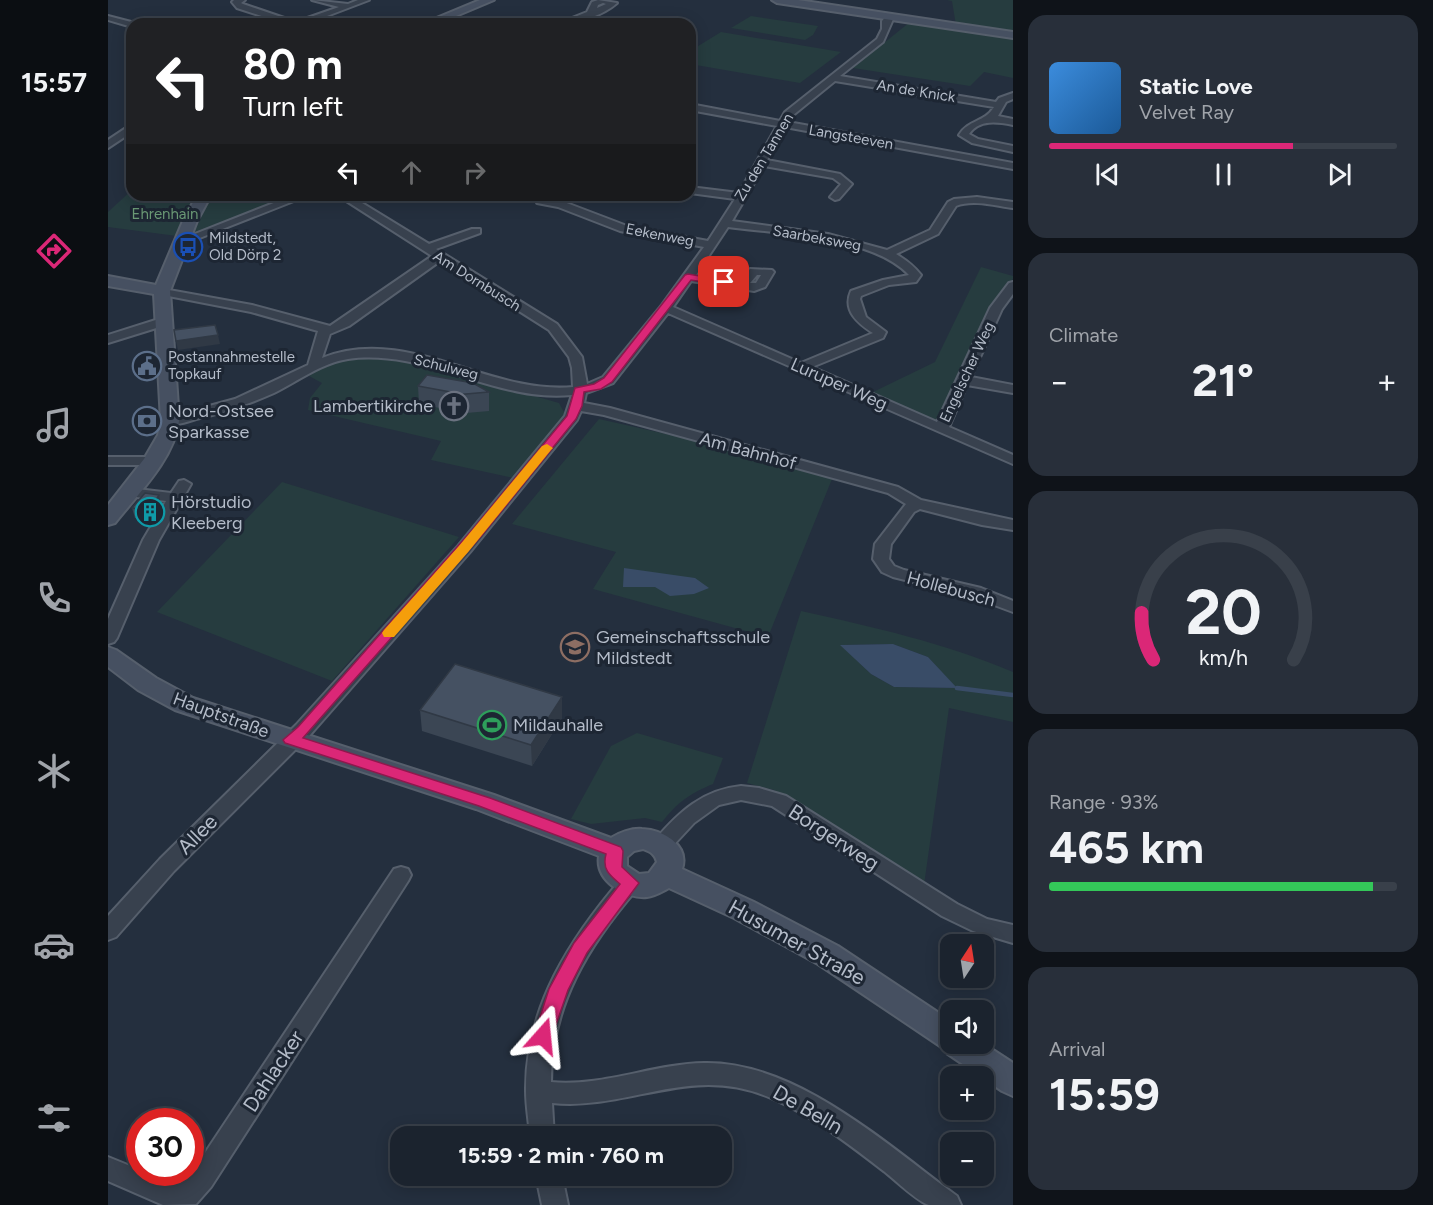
<!DOCTYPE html>
<html lang="en">
<head>
<meta charset="utf-8">
<style>
  body { margin:0; font-family:Figtree,sans-serif; background:#282f3a; color:#f1f3f6; height:100vh; display:flex; flex-direction:column; font-size:22px; white-space:nowrap }
  * { box-sizing:border-box; margin:0 }
  p { font-size:20px; color:#a0a4aa }
  .icon { flex:none; width:33px; height:33px; fill:none; stroke:currentColor; stroke-width:2; stroke-linecap:round; stroke-linejoin:round }
  .map { position:relative; flex:1; overflow:hidden }
  .side { display:flex; flex-direction:column; gap:15px; padding:15px; background:#0f1319; width:420px }
  .side>* { flex:none }
  .guide { position:absolute; left:18px; top:18px; width:570px; height:183px; border-radius:18px; box-shadow:0 3px 15px #0003,0 0 0 2px #39404a; background:#202124; color:#fff; overflow:hidden }
  .needle { width:39px; rotate:12deg }
  .fabs { position:absolute; left:832px; top:934px; display:grid; gap:12px }
  .fabs a { display:grid; place-items:center; width:54px; height:54px; border-radius:12px; background:#1b232e; box-shadow:0 3px 15px #0003,0 0 0 2px #39404a; font-size:30px }
  .speed { position:absolute; left:18px; top:1108px; display:flex; gap:12px; font-size:30px; font-weight:700; text-align:center }
  .speed>* { display:grid; place-content:center; width:78px; height:78px; border-radius:50%; background:#1b232e; box-shadow:0 3px 15px #0003,0 0 0 2px #39404a; line-height:1 }
  .speed .limit { border:9px solid #d22; background:#fff; color:#111 }
  .pin { position:absolute; display:grid; place-items:center; width:51px; height:51px; color:#fff; margin:-26px; border-radius:12px; box-shadow:0 3px 9px #0006 }
  .me { position:absolute; width:66px; margin:-33px; rotate:18deg; stroke-linejoin:round; filter:drop-shadow(0 0 4px #0008) }
  .turn { display:flex; align-items:center; gap:21px; height:126px; padding:0 18px; font-size:27px }
  .turn .icon { width:78px; height:78px; stroke-width:2.5 }
  .turn b { display:block; font-size:42px; line-height:51px }
  .lanes { display:flex; align-items:center; height:57px; padding:0 18px; background:#0003; justify-content:center; gap:30px; direction:ltr }
  .lanes .off { opacity:.35 }
  .big { font-size:45px; font-weight:700; line-height:1.1 }
  .side .card { flex:1; display:flex; flex-direction:column; justify-content:center; gap:9px; min-width:0; padding:0 21px; border-radius:18px; background:#282f3a }
  .side .dial { align-items:center; gap:0 }
  .dial svg { height:156px; overflow:visible; fill:none; stroke:#39404a; stroke-width:7; stroke-linecap:round; text-anchor:middle }
  .dial text { fill:#f1f3f6; stroke:none }
  .song { display:flex; align-items:center; gap:18px }
  .cover { width:72px; height:72px; border-radius:9px; background:linear-gradient(135deg,hsl(210 70% 55%),hsl(210 70% 35%)) }
  .played { height:6px; border-radius:3px; background:linear-gradient(90deg,#db2777 70%,#39404a 70%) }
  .keys { display:flex; justify-content:space-around; direction:ltr }
  .heat { display:flex; justify-content:space-between; align-items:center; font-size:33px; direction:ltr }
  .charge { height:9px; border-radius:4px; background:linear-gradient(90deg,#34c759 93%,#39404a 0) }
  .trip { position:absolute; left:282px; top:1126px; width:342px; height:60px; border-radius:18px; background:#1b232e; box-shadow:0 3px 15px #0003,0 0 0 2px #39404a; font-weight:700; line-height:60px; text-align:center }
  main { display:flex; flex:1; min-height:0 }
  .dock { display:flex; flex-direction:column; width:108px; justify-content:space-around; align-items:center; background:#0b0e12; color:#a0a4aa }
  .dock .icon { width:42px; height:42px }
  .dock .current { color:#db2777 }
  .dock b { font-size:27px; color:#f1f3f6 }
  .map>svg:first-child { display:block }
</style>
</head>
<body>
<main>
<nav class="dock">
<b>15:57</b>
<svg class="icon current" aria-label="directions" viewBox="0 0 24 24"><path d="M12 3l9 9-9 9-9-9zM9 14v-3h6M13 9l2 2-2 2"/></svg>
<svg class="icon" aria-label="music" viewBox="0 0 24 24"><path d="M9 18V5l10-2v13"/><circle cx="6" cy="18" r="3"/><circle cx="16" cy="16" r="3"/></svg>
<svg class="icon" aria-label="phone" viewBox="0 0 24 24"><path d="M5 4h4l2 5-3 2q2 4 5 5l2-3 5 2v4C11 20 4 13 5 4z"/></svg>
<svg class="icon" aria-label="climate" viewBox="0 0 24 24"><path d="M12 3v18M4 7l16 10M4 17L20 7"/></svg>
<svg class="icon" aria-label="car" viewBox="0 0 24 24"><path d="M5 17H2v-5l4-1 3-4h7l3 4 3 1v5h-3M9 17h6M6 11h13"/><circle cx="7" cy="17" r="2"/><circle cx="17" cy="17" r="2"/></svg>
<svg class="icon" aria-label="filters" viewBox="0 0 24 24"><path d="M4 7h16M4 17h16"/><circle cx="9" cy="7" r="2"/><circle cx="15" cy="17" r="2"/></svg>
</nav>
<div class="map">
<svg width="905" height="1205" viewBox="0 0 905 1205">
  <rect width="100%" height="100%" fill="#242f3e"/>
  <g fill="#263c3f" fill-rule="evenodd">
    <polygon points="839,0 905,0 905,33 848,25 844,1"/>
    <polygon points="643,16 710,26 705,35 697,40 623,28"/>
    <polygon points="802,22 905,38 905,78 876,72 862,86 745,68"/>
    <polygon points="613,32 733,52 692,83 582,64 582,51"/>
    <polygon points="24,190 24,195 89,195 69,236 0,227 0,212"/>
    <polygon points="103,195 190,195 86,233"/>
    <polygon points="873,267 905,276 905,279 883,304 828,421 763,393 827,362"/>
    <polygon points="246,356 296,359 451,403 457,414 406,478 323,460 333,441 200,410 202,398 214,383 201,376 224,361"/>
    <polygon points="491,419 585,440 724,479 660,637 485,589 508,552 404,524"/>
    <polygon points="174,482 351,537 224,681 49,612"/>
    <path d="M693,611c72,16 144,32 212,61v50l-64,-14 -25,177 -150,-95 -27,-7zM785,644l35,13 28,31 -62,-1 -23,-13 -30,-29z"/>
    <path d="M529,733l86,25 -10,26c-24,10 -35,18 -51,38l-17,-4 -54,6 -20,-5 40,-73z"/>
  </g>
  <g fill="#394c67">
    <polygon points="516,568 587,578 601,588 586,594 562,596 547,587 515,587"/>
    <polygon points="785,644 820,657 849,688 786,687 763,674 732,645"/>
  </g>
  <g fill="none" stroke-linecap="round" stroke-linejoin="round">
    <polyline stroke="#394c67" stroke-width="4.5" points="849,688 905,695"/>
    <g stroke="#565f6c" stroke-width="4">
      <g id="street">
        <polygon points="126,0 137,0 133,3 135,4 188,22 231,7 204,0 240,4 250,0 261,0 198,24 178,24 129,8 124,2"/>
        <path d="M490,0l19,3c-15,13 -40,21 -60,21l30,-12 5,-10zM495,3l3,1 -9,4 1,-3z"/>
        <path d="M779,15l7,2 -11,25 -43,34 156,26 3,-4 14,-5v6l-7,3 -8,14 15,3v6c-15,-3 -34,-6 -44,9l9,5 35,7v6l-41,-9 -13,-8c10,-16 25,-12 35,-28l-159,-26 -43,35 -4,6 225,41v6l-228,-42 -18,33 73,14 12,10 -13,15 -4,1 -5,-3 11,-13 -8,-6 -69,-12 -32,55 96,13 59,16 43,-20 18,-28 6,-3 23,-2 36,5v6c-17,-2 -40,-9 -57,-2l-18,28 -42,20c10,6 17,11 25,21l-5,7 -27,3 -28,11 -1,3 6,18 20,15 -3,6 -71,29 125,55 53,-114 19,-25 4,-1v12l-11,15 -31,68 42,8v8l-46,-8 -18,42 64,28v9l-345,-151 -55,70 -27,10 -2,10 26,5 288,79 23,13 92,20v10l-31,-5 -62,-16 -6,3 -23,32 -2,15 5,7 10,4 77,18 32,13v11l-43,-16 -77,-19 -11,-5 -9,-13 2,-15 31,-40 -18,-11 -284,-78 -23,-4 -4,9 -107,132 -160,183 -136,136 -58,66 -8,3v-24l52,-57 136,-134 162,-179 107,-130 7,-21c-77,8 -146,-47 -224,-36 -26,4 -50,22 -74,34 -25,11 -51,20 -78,26 -9,3 -21,7 -31,5l-2,-3 2,-3 70,-19 73,-34 10,-34 -67,-19 -93,-18v-6l94,17 78,21 102,-70 -95,-61h12l80,49 43,-15h8v4l-44,16 121,75 25,33 5,27 16,-7 59,-72 42,-58 -84,-16 -62,-24 -21,-4v-4l27,3 63,24 81,15 27,-42 -45,-6v-6l49,6 38,-67 -87,-16v-6l90,17 5,-9 92,-73 5,-10v-8zM620,227c52,7 144,9 181,48l-26,5 -32,11c-9,20 8,33 22,42l-72,30 -128,-56 18,-26 63,10 11,-4 9,-15 -2,-2 -22,-1 -12,12 -42,-6zM332,261l109,69 20,27 3,11 1,19c-84,8 -166,-63 -251,-29l8,-24 19,-8zM649,275h4l-5,8h-6z"/>
        <polygon points="0,16 27,23 27,24 24,24 24,27 0,20"/>
        <polygon points="24,124 24,132 0,148 0,140"/>
        <polygon points="186,195 201,195 79,243 71,243 69,241"/>
        <polygon points="54,318 60,322 58,325 0,343 0,335"/>
        <polygon points="0,457 45,457 52,461 45,465 0,465"/>
        <polygon points="76,480 83,484 51,540 9,638 6,642 0,644 0,619 35,540 58,501 21,496 14,492 21,488 63,493 71,481"/>
        <path d="M633,786l18,2 27,8 171,108 30,15 26,6v18l-40,-12 -31,-15 -170,-110 -31,-6 -22,5 -25,18 -26,28 -7,3 -7,-3 -3,-5 3,-5c25,-29 48,-51 87,-55z"/>
        <path d="M293,867l7,2 3,6 -3,6 -197,306 -15,17 -33,1 -55,-24v-24l32,13v3c13,0 25,9 42,10l11,-12 201,-302z"/>
        <path d="M522,875l7,2 3,6 -3,6c-48,56 -86,116 -86,193 51,5 102,-18 153,-19 92,-2 183,82 253,133l4,9c-10,0 -23,0 -32,0 -11,-3 -34,-25 -44,-33 -35,-27 -72,-56 -114,-74 -80,-35 -142,13 -219,5l2,34h-24c-1,-15 -4,-31 -4,-46 -1,-83 44,-153 97,-214z"/>
        <polygon points="428,1176 454,1176 460,1205 434,1205"/>
      </g>
    </g>
    <g stroke="#565f6c" stroke-width="4">
      <g id="secondary">
        <polygon points="372,0 386,0 329,24 314,24"/>
        <polygon points="664,0 690,0 905,32 905,38 669,3"/>
        <path d="M89,195h14l-14,26 -27,70 9,130c-5,38 -41,73 -64,102l-7,2v-20l36,-46 14,-24 3,-14 -7,-127 -46,-8v-10l48,9 27,-64z"/>
        <path d="M0,647l8,3 40,28 37,20 301,97 117,43c8,-5 21,-10 31,-9 21,1 48,16 40,40l72,33 84,44 113,75v23h33l29,19v33l-11,-5 -54,-37 -2,-4 -128,-86 -84,-46 -65,-30c-6,3 -14,8 -22,9 -22,2 -52,-16 -48,-41l-123,-47 -301,-99 -37,-20 -30,-23zM535,849c8,3 12,5 14,13l-8,11 -10,1 -12,-8v-9l7,-6z"/>
      </g>
    </g>
    <use href="#street" fill="#38414e" fill-rule="evenodd"/>
    <use href="#secondary" fill="#465061" fill-rule="evenodd"/>
  </g>
  <g fill="#3b4654">
    <polygon points="310,386 381,392 381,411 347,414 347,411 311,404"/>
    <polygon points="53,505 44,520 27,518 24,508"/>
    <polygon points="312,710 454,718 424,766 314,731"/>
  </g>
  <g fill="#303945">
    <polygon points="110,335 112,344 70,350 68,341"/>
    <polygon points="51,495 53,505 44,520 42,510"/>
    <polygon points="454,697 454,718 424,766 423,745"/>
  </g>
  <g fill="#455162" stroke="#303945" stroke-width="1.5">
    <polygon points="107,325 110,335 68,341 66,330"/>
    <polygon points="319,375 365,383 381,392 346,395 348,393 310,386"/>
    <polygon points="37,493 51,495 42,510 24,508"/>
    <polygon points="347,664 454,697 423,745 312,710"/>
  </g>
  <path fill="#db2777" stroke="#8e194d" stroke-width="1.5" d="M580,274l36,6 5,2 -5,3 -33,-5 -79,102 -11,7 -17,3 -2,14 -6,13 -94,116 -179,203 187,60 131,49 2,4 -1,16 17,16 -52,70 -19,37 -18,52 -7,2 -6,-2 -3,-6 15,-47 25,-46 46,-59c-11,-9 -18,-15 -14,-30l-127,-48 -194,-63 -2,-3 15,-13 175,-198 94,-113 8,-28 19,-4 10,-6 81,-103z"/>
  <polygon fill="#f59e0b" points="439,444 445,448 443,450 361,551 286,637 276,637 274,633 276,630 351,546 434,446"/>
  <defs>
    <g id="bus-ring" transform="scale(1.5)"><circle r="9.5" fill="#1d2633" stroke="#1a4fb4" stroke-width="1.5"/><path d="M-5-6H5V4H4V6H2V4H-2V6H-4V4H-5ZM-3.5-4V0h7V-4ZM-3.5 1.2v1.5H-2V1.2ZM2 1.2v1.5H3.5V1.2Z" fill="#1a4fb4"/></g>
    <g id="civic-ring" transform="scale(1.5)"><circle r="9.5" fill="#1d2633" stroke="#5c6f8a" stroke-width="1.5"/><path d="M-.6-6.5H3V-4.5H.6V-3L4-1V1h2V6H-6V1h2V-1L-.6-3ZM-1.2 2.5V6h2.4V2.5Z" fill="#5c6f8a"/></g>
    <g id="church-ring" transform="scale(1.5)"><circle r="9.5" fill="#1d2633" stroke="#6b7280" stroke-width="1.5"/><path d="M-1.2-6h2.4v3.5h3.3v2.4h-3.3V6h-2.4V-.1h-3.3v-2.4h3.3Z" fill="#6b7280"/></g>
    <g id="bank-ring" transform="scale(1.5)"><circle r="9.5" fill="#1d2633" stroke="#5c6f8a" stroke-width="1.5"/><path d="M-6-4H6V4H-6ZM0-2.3a2.3 2.3 0 1 0 0 4.6a2.3 2.3 0 1 0 0-4.6Z" fill="#5c6f8a"/></g>
    <g id="building-ring" transform="scale(1.5)"><circle r="9.5" fill="#1d2633" stroke="#0f9aa8" stroke-width="1.5"/><path d="M-4-6H4V6H1V3H-1V6H-4ZM-2.5-4.3h1.7v1.8h-1.7ZM.8-4.3h1.7v1.8H.8ZM-2.5-1h1.7V.8h-1.7ZM.8-1h1.7V.8H.8Z" fill="#0f9aa8"/></g>
    <g id="school-ring" transform="scale(1.5)"><circle r="9.5" fill="#1d2633" stroke="#8d6e63" stroke-width="1.5"/><path d="M0-5L7-2L0 1L-7-2ZM-4 1L0 2.5L4 1V4Q0 6-4 4Z" fill="#8d6e63"/></g>
    <g id="stadium-ring" transform="scale(1.5)"><circle r="9.5" fill="#1d2633" stroke="#2e9e5b" stroke-width="1.5"/><path d="M0-5a6.5 5 0 1 0 0 10a6.5 5 0 1 0 0-10ZM-3.5-1.8h7v3.6h-7Z" fill="#2e9e5b"/></g>
  </defs>
  <g fill-rule="evenodd">
    <use href="#bus-ring" x="80" y="247"/>
    <use href="#civic-ring" x="39" y="366"/>
    <use href="#church-ring" x="346" y="406"/>
    <use href="#bank-ring" x="39" y="421"/>
    <use href="#building-ring" x="42" y="512"/>
    <use href="#school-ring" x="467" y="647"/>
    <use href="#stadium-ring" x="384" y="725"/>
  </g>
  <g text-anchor="middle" dominant-baseline="central" stroke-width="6" stroke-linejoin="round" paint-order="stroke">
    <g font-size="15" fill="#b4bcc9" stroke="#1d2633">
      <text transform="translate(808 91) rotate(9)">An de Knick</text>
      <text transform="translate(743 137) rotate(10)">Langsteeven</text>
      <text transform="translate(656 157) rotate(-59)">Zu den Tannen</text>
      <text transform="translate(552 235) rotate(11)">Eekenweg</text>
      <text transform="translate(709 238) rotate(10)">Saarbeksweg</text>
      <text transform="translate(369 281) rotate(32)">Am Dornbusch</text>
      <text transform="translate(338 367) rotate(14)">Schulweg</text>
      <text transform="translate(859 372) rotate(-65)">Engelscher Weg</text>
    </g>
    <g font-size="15" fill="#6b9a76" stroke="#1d2633">
      <text x="57" y="214">Ehrenhain</text>
    </g>
    <g font-size="15" fill="#b4bcc9" stroke="#1d2633" text-anchor="start">
      <text x="101" y="238">Mildstedt,<tspan x="101" dy="17">Old Dörp 2</tspan></text>
      <text x="60" y="357">Postannahmestelle<tspan x="60" dy="17">Topkauf</tspan></text>
    </g>
    <g font-size="18" fill="#b4bcc9" stroke="#1d2633">
      <text transform="translate(731 384) rotate(24)">Luruper Weg</text>
      <text transform="translate(640 451) rotate(15)">Am Bahnhof</text>
      <text transform="translate(843 589) rotate(15)">Hollebusch</text>
      <text transform="translate(113 715) rotate(20)">Hauptstraße</text>
    </g>
    <g font-size="18" fill="#b4bcc9" stroke="#1d2633" text-anchor="start">
      <text x="325" y="406" text-anchor="end">Lambertikirche</text>
      <text x="60" y="411">Nord-Ostsee<tspan x="60" dy="21">Sparkasse</tspan></text>
      <text x="63" y="502">Hörstudio<tspan x="63" dy="21">Kleeberg</tspan></text>
      <text x="488" y="637">Gemeinschaftsschule<tspan x="488" dy="21">Mildstedt</tspan></text>
      <text x="405" y="725">Mildauhalle</text>
    </g>
    <g font-size="21" fill="#b4bcc9" stroke="#1d2633">
      <text transform="translate(89 834) rotate(-45)">Allee</text>
      <text transform="translate(726 837) rotate(33)">Borgerweg</text>
      <text transform="translate(689 942) rotate(29)">Husumer Straße</text>
      <text transform="translate(165 1071) rotate(-57)">Dahlacker</text>
      <text transform="translate(700 1109) rotate(30)">De Belln</text>
    </g>
  </g>
</svg>
<div class="fabs">
<a><svg class="needle" viewBox="-14 -14 28 28"><path d="M0-13l5 13h-10z" fill="#e53935"/><path d="M0 13l5-13h-10z" fill="#a0a4aa"/></svg></a>
<a><svg class="icon" aria-label="sound" viewBox="0 0 24 24"><path d="M4 9h4l5-4v14l-5-4H4zM17 9q2 3 0 6"/></svg></a>
<a>+</a>
<a>−</a>
</div>
<div class="speed"><div class="limit">30</div></div>
<div class="pin" style="left:616px;top:282px;background:#d93025"><svg class="icon" aria-label="arrive" viewBox="0 0 24 24"><path d="M6 21V4h12l-3 4 3 4H6"/></svg></div>
<svg class="me" style="left:435px;top:1036px" viewBox="-20 -20 40 40"><path d="M0-17L14 15 0 8-14 15z" fill="#db2777" stroke="#fff" stroke-width="4"/></svg>
<div class="trip">15:59 · 2 min · 760 m</div>
<div class="guide">
<div class="turn"><svg class="icon" aria-label="left" viewBox="0 0 24 24"><path d="M17 20v-9H6M10 6l-5 5 5 5"/></svg><div><b>80 m</b>Turn left</div></div>
<div class="lanes"><svg class="icon" aria-label="left" viewBox="0 0 24 24"><path d="M17 20v-9H6M10 6l-5 5 5 5"/></svg><svg class="icon off" aria-label="ahead" viewBox="0 0 24 24"><path d="M12 20V5M6 11l6-6 6 6"/></svg><svg class="icon off" aria-label="right" viewBox="0 0 24 24"><path d="M7 20v-9h11M14 6l5 5-5 5"/></svg></div>
</div>
</div>
<section class="side">
<div class="card">
<div class="song"><i class="cover"></i><div><b>Static Love</b><p>Velvet Ray</p></div></div>
<div class="played"></div>
<div class="keys"><svg class="icon" aria-label="previous" viewBox="0 0 24 24"><path d="M18 5L8 12l10 7zM5 5v14"/></svg><svg class="icon" aria-label="pause" viewBox="0 0 24 24"><path d="M8 5v14M16 5v14"/></svg><svg class="icon" aria-label="next" viewBox="0 0 24 24"><path d="M6 5l10 7-10 7zM19 5v14"/></svg></div>
</div>
<div class="card"><p>Climate</p>
<div class="heat"><a>−</a><b class="big">21°</b><a>+</a></div>
</div>
<div class="card dial"><svg viewBox="0 0 100 80">
<path d="M14 69A42 42 0 1 1 86 69"/>
<path d="M14 69A42 42 0 0 1 8 45" stroke="#db2777"/>
<text x="50" y="56" font-size="32" font-weight="700">20</text>
<text x="50" y="72" font-size="11">km/h</text>
</svg></div>
<div class="card"><p>Range · 93%</p><b class="big">465 km</b><div class="charge"></div></div>
<div class="card"><p>Arrival</p><b class="big">15:59</b></div>
</section>
</main>
</body>
</html>
